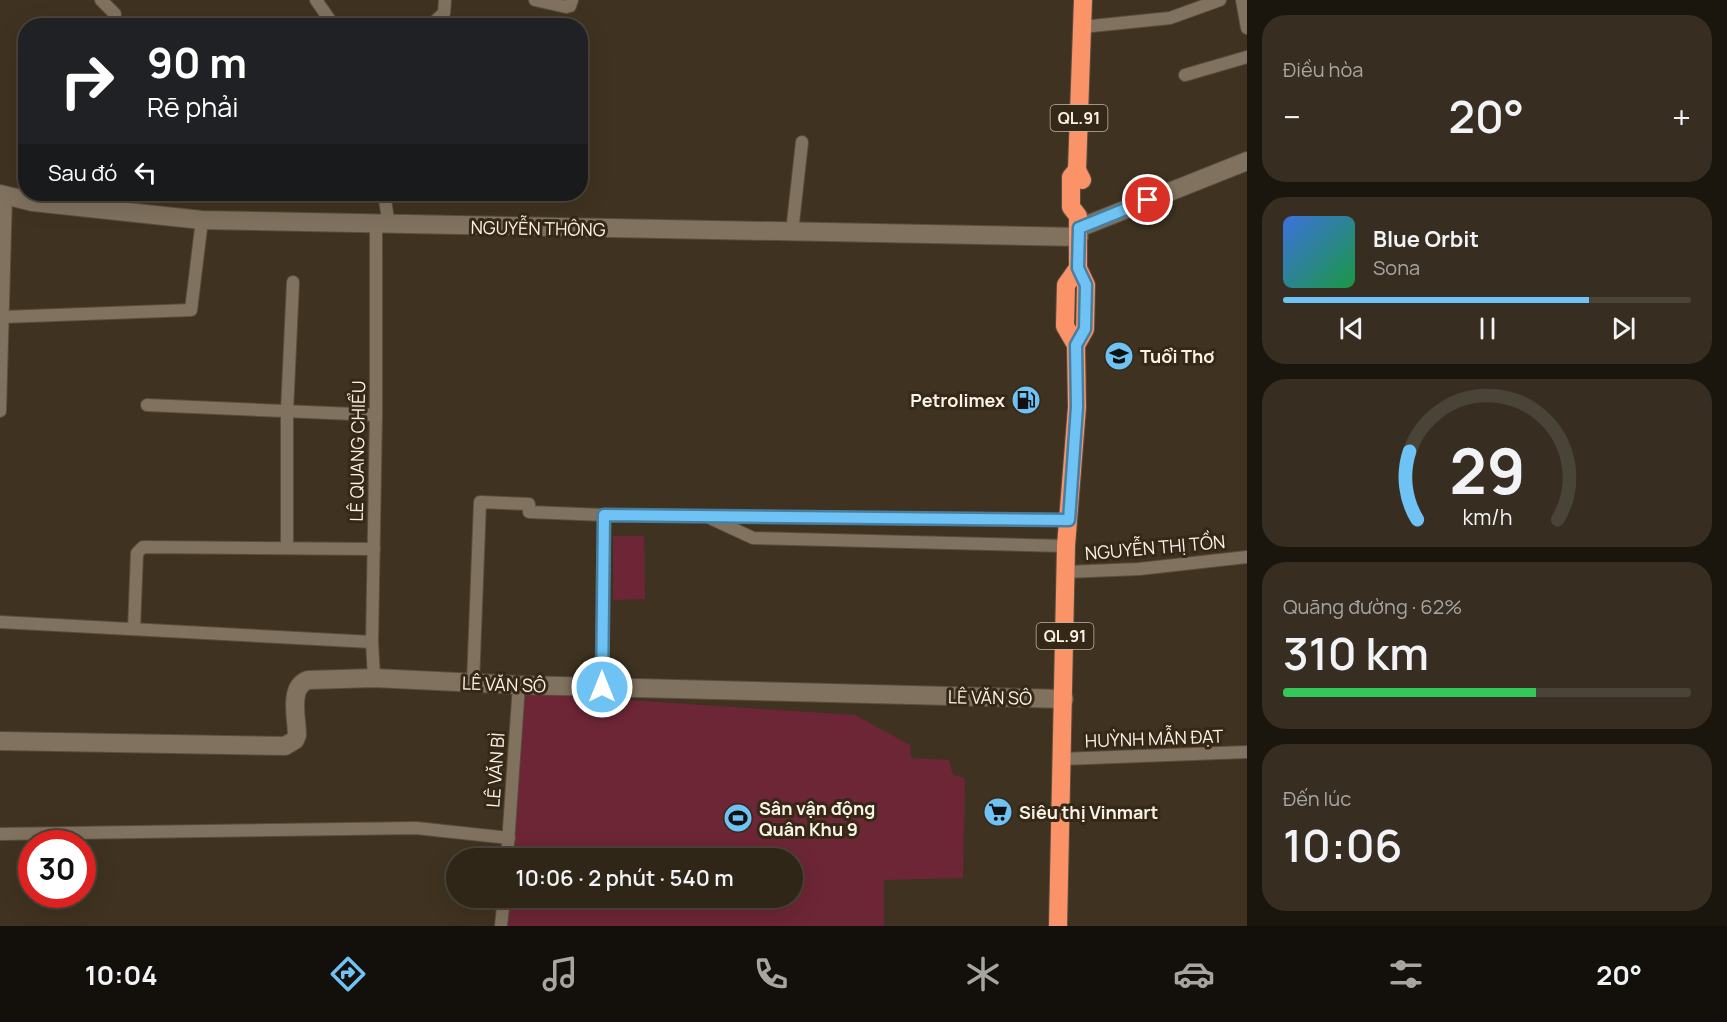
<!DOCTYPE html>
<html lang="vi">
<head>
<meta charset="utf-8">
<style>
  body { margin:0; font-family:Manrope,sans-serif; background:#372e21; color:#f1f3f6; height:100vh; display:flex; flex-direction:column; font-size:22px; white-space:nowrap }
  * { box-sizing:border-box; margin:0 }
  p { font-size:20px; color:#a7a5a2 }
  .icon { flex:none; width:33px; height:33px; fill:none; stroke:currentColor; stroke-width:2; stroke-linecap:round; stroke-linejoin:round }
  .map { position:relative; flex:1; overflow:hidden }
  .details { display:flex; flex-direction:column; gap:15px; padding:15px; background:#1a150d; width:480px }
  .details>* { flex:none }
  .hud { position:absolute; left:18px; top:18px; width:570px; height:183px; border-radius:24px; box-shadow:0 6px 24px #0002,0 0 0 2px #4a4337; background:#202124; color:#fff; overflow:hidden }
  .speed { position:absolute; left:18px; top:830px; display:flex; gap:12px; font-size:30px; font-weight:700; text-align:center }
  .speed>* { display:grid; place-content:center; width:78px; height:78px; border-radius:50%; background:#2f2618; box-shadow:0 6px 24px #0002,0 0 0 2px #4a4337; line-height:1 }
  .speed .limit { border:9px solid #d22; background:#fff; color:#111 }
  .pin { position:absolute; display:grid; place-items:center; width:51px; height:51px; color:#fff; margin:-26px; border:3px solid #fff; border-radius:50%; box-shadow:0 2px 6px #0007 }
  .me { position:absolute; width:66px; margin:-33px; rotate:0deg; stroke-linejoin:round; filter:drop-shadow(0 0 4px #0008) }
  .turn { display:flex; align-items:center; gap:21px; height:126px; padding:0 30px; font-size:27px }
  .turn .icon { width:78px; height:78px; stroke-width:2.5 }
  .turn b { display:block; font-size:42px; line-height:51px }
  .then { display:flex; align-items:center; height:57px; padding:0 30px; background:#0003; gap:12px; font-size:22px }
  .big { font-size:45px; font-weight:600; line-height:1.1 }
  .details .tile { flex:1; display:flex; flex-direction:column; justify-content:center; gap:9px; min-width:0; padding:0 21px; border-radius:24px; background:#372e21 }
  .details .dial { align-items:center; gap:0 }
  .dial svg { height:156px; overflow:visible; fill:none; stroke:#4a4337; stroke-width:7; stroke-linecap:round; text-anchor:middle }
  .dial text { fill:#f1f3f6; stroke:none }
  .song { display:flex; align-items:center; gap:18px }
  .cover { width:72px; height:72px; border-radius:9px; background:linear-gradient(135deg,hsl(220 70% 55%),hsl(140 70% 35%)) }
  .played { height:6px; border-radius:3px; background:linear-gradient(90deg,#6fc2f4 75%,#4a4337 75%) }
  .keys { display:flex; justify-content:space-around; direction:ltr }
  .heat { display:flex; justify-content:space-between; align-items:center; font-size:33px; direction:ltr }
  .charge { height:9px; border-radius:4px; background:linear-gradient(90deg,#34c759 62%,#4a4337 0) }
  .trip { position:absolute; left:446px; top:848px; width:357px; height:60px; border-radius:30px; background:#2f2618; box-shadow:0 6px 24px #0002,0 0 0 2px #4a4337; font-weight:600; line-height:60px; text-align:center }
  .tab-bar { display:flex; height:96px; justify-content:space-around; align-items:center; background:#130f0a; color:#a7a5a2 }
  .tab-bar .icon { width:42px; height:42px }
  .tab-bar .active { color:#6fc2f4 }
  .tab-bar b { font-size:27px; color:#f1f3f6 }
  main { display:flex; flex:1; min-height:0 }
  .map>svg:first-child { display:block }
</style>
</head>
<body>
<main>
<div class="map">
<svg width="1247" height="926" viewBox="0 0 1247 926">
  <rect width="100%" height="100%" fill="#3f3220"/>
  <g fill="#6d2636">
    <polygon points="613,536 644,536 645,599 613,600"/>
    <polygon points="520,693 855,715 910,745 911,758 949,760 953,775 965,778 963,878 884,880 884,926 505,926 507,897 792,897 792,858 509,858"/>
  </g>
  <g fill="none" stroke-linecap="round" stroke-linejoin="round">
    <g stroke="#594e3e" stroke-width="14">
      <g id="street">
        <polyline points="101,0 115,14"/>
        <polyline points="316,0 334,26"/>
        <polyline points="535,0 566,7 570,6 572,0"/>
        <polyline points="1242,0 1247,28"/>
        <polyline points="430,26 444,13 445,0"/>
        <polyline points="1082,27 1170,18 1220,0"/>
        <polyline points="1185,75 1247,57"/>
        <polyline points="384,194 389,225"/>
        <polyline points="792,232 802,142"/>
        <polyline points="3,317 191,310 202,220"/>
        <polyline points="147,405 376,415"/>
        <polyline points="0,411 6,195"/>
        <polyline points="712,519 753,538 1066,546"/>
        <polyline points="287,548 287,411 293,282"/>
        <polyline points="1065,572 1139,569 1247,557"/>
        <polyline points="0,622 372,642"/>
        <polyline points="134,629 137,553 143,547 374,549"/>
        <polyline points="374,678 372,642 376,415 376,225"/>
        <polyline points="473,683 480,502 529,504 529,512 604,515 1069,520"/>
        <polyline points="602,687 604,515"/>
        <polyline points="1062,759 1247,752"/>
        <polyline points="0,834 416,828 509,838"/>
        <polyline points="507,858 519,685"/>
        <polyline points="501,926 504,897"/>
      </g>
    </g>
    <g stroke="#594e3e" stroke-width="20">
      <g id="secondary">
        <polyline points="0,194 33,202 202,220 1079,237"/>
        <polyline points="1079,228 1247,161"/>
        <path d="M0,741l285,5 10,-6 2,-5c0,-17 -9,-48 11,-55l66,-2 145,7 545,14"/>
      </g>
    </g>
    <g stroke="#594e3e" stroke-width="20">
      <g id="highway">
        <polyline points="1082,180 1077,170 1083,0"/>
        <polyline points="1076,345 1065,326 1066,285 1078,268"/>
        <polyline points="1058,926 1066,546 1077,407 1076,345 1085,329 1086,285 1078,268 1078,216 1071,207 1071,177 1077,170"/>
      </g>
    </g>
    <use href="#street" stroke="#81725f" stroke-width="12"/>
    <use href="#secondary" stroke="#81725f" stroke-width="18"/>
    <use href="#highway" stroke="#fb9369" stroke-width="18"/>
  </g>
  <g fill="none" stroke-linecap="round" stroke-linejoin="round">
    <g stroke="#487e9f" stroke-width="15">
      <polyline id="route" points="602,687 604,515 1069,520 1077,407 1076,345 1085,329 1086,285 1078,268 1079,228 1148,200"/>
    </g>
    <use href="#route" stroke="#6fc2f4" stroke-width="10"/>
  </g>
  <defs>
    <g id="school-disc" transform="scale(1.5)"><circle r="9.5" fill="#6fc2f4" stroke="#352816"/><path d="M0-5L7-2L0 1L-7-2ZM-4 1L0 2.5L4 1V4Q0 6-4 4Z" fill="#111"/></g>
    <g id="fuel-disc" transform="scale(1.5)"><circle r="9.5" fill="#6fc2f4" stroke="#352816"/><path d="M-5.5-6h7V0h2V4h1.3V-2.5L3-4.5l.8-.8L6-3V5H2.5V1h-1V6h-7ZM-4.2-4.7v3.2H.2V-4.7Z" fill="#111"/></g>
    <g id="supermarket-disc" transform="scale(1.5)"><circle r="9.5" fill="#6fc2f4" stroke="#352816"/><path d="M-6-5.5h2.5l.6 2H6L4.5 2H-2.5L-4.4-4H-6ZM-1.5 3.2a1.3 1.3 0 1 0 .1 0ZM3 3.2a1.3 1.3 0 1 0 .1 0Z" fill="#111"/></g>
    <g id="stadium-disc" transform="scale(1.5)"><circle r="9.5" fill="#6fc2f4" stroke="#352816"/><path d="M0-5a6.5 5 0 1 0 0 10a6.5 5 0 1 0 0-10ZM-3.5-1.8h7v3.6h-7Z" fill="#111"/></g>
  </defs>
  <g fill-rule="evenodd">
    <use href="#school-disc" x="1119" y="356"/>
    <use href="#fuel-disc" x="1026" y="400"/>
    <use href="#supermarket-disc" x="998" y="812"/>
    <use href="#stadium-disc" x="738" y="818"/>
  </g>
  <g text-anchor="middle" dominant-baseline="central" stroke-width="6" stroke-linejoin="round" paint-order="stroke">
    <g fill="#352816" stroke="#c0b5a8" stroke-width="1.5">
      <rect x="1050.5" y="105" width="57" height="26" rx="4.5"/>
      <rect x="1036.5" y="623" width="57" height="26" rx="4.5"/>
    </g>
    <g font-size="16" font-weight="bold" fill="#fbf2e7">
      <text x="1079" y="118">QL.91</text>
      <text x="1065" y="636">QL.91</text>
    </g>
    <g font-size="18" fill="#fbf2e7" stroke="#352816">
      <text transform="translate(538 228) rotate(1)">NGUYỄN THÔNG</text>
      <text transform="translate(357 451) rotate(-89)">LÊ QUANG CHIỂU</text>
      <text transform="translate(1155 547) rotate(-5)">NGUYỄN THỊ TỒN</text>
      <text transform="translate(504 684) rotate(2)">LÊ VĂN SÔ</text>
      <text transform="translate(990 697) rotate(1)">LÊ VĂN SÔ</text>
      <text transform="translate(1154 738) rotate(-2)">HUỲNH MẪN ĐẠT</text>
      <text transform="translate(495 770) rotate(-86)">LÊ VĂN BÌ</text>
    </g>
    <g font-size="18" font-weight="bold" fill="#fbf2e7" stroke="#352816" text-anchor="start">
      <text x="1140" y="356">Tuổi Thơ</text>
      <text x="1005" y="400" text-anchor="end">Petrolimex</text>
      <text x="759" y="808">Sân vận động<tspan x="759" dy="21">Quân Khu 9</tspan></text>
      <text x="1019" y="812">Siêu thị Vinmart</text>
    </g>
  </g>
</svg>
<div class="speed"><div class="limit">30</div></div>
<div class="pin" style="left:1148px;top:200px;background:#d93025"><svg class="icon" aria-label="arrive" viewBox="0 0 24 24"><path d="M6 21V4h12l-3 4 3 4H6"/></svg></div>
<svg class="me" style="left:602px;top:687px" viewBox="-20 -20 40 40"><circle r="17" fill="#6fc2f4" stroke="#fff" stroke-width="3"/><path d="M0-11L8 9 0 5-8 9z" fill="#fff"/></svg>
<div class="trip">10:06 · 2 phút · 540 m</div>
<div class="hud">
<div class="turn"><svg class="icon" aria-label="right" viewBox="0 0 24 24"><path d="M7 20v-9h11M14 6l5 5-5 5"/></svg><div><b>90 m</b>Rẽ phải</div></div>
<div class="then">Sau đó<svg class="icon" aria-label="left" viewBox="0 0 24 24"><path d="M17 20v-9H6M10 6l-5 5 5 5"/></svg></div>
</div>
</div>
<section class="details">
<div class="tile"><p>Điều hòa</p>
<div class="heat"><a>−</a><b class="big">20°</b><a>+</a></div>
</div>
<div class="tile">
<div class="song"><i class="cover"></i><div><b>Blue Orbit</b><p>Sona</p></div></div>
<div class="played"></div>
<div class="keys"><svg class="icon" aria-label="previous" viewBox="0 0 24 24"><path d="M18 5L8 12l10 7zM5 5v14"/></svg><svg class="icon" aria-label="pause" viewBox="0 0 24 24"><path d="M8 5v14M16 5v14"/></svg><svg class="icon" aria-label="next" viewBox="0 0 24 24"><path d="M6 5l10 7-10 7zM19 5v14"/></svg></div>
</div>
<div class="tile dial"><svg viewBox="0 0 100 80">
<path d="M14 69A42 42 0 1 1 86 69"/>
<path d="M14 69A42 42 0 0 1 10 34" stroke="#6fc2f4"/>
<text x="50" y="56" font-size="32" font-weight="700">29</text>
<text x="50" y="72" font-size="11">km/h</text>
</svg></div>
<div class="tile"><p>Quãng đường · 62%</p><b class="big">310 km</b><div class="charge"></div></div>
<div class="tile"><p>Đến lúc</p><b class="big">10:06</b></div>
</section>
</main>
<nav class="tab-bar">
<b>10:04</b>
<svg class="icon active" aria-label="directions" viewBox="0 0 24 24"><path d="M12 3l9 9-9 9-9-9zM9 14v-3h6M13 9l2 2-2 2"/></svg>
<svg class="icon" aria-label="music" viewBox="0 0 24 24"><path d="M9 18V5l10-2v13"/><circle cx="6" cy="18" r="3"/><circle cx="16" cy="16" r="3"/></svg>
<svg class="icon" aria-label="phone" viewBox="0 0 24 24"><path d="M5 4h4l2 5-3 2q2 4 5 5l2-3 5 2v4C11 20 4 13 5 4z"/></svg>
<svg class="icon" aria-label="climate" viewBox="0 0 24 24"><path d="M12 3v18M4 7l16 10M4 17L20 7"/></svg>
<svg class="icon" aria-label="car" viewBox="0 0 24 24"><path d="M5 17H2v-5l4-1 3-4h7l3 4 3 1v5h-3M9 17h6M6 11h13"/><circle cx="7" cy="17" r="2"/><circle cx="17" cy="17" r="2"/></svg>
<svg class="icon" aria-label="filters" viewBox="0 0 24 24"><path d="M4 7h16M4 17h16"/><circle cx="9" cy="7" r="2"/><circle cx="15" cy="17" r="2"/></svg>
<b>20°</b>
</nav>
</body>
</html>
